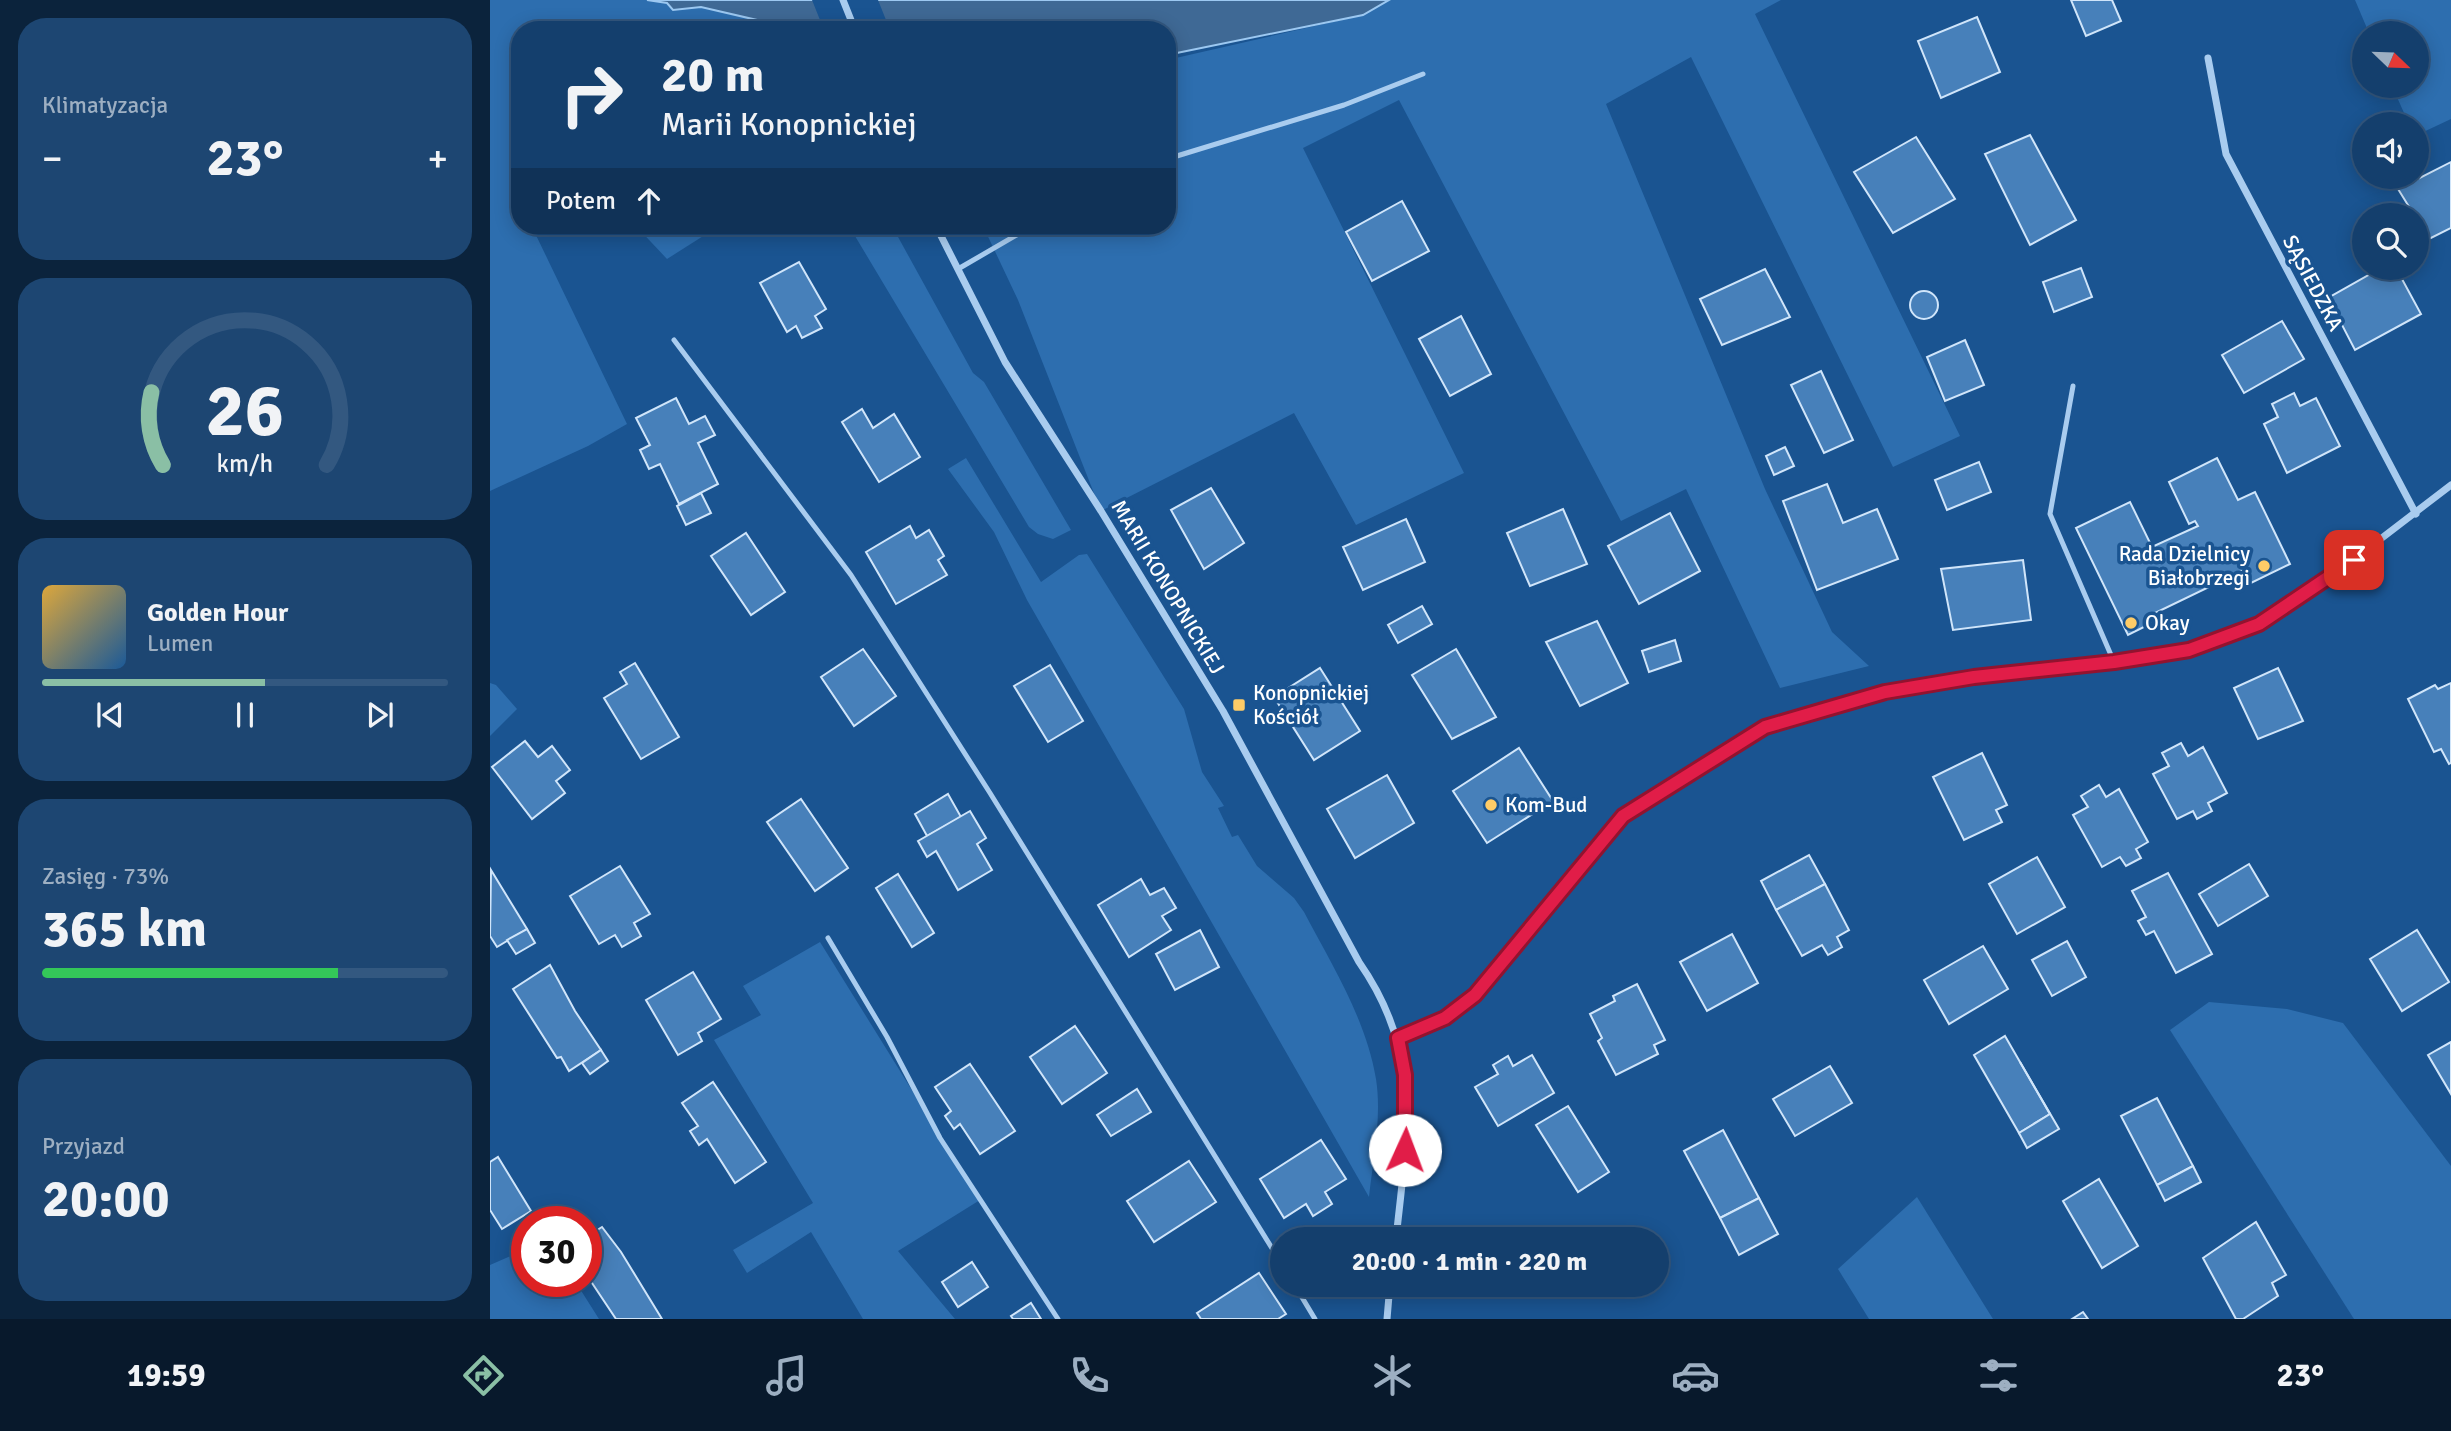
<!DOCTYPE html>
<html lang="pl">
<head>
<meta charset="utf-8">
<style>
  body { margin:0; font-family:Signika,sans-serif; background:#1d4672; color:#f1f3f6; height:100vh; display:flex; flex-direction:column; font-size:26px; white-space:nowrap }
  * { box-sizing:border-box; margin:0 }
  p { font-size:23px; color:#9dafc2 }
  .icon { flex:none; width:38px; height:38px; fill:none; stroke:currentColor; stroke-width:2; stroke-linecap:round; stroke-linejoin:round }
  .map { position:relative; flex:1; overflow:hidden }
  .drawer { display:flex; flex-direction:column; gap:18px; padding:18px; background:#0b233c; width:490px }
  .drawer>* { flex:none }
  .hud { position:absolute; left:21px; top:21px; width:665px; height:214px; border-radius:28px; box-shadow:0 4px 18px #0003,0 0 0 2px #335880; background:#143f6d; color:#f1f3f6; overflow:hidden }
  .needle { width:46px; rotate:113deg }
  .buttons { position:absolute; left:1862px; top:21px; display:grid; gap:14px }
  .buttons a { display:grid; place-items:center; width:77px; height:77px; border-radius:50%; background:#143f6d; box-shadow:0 4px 18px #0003,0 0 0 2px #335880; font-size:35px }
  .speed { position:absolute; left:21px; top:1206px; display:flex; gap:14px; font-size:35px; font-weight:700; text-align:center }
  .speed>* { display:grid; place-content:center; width:91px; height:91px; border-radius:50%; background:#143f6d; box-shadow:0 4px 18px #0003,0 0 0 2px #335880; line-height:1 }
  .speed .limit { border:10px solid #d22; background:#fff; color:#111 }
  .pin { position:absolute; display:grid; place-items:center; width:60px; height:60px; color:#fff; margin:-30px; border-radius:14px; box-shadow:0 4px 10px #0006 }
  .me { position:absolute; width:77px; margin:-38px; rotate:2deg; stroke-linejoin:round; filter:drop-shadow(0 0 5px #0008) }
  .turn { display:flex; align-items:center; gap:24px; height:147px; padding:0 35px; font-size:32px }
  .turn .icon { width:91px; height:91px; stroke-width:2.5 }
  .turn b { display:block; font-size:49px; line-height:60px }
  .then { display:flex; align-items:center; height:66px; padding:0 35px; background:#0003; gap:14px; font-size:26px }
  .big { font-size:52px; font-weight:700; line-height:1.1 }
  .drawer .tile { flex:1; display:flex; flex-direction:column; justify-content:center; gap:10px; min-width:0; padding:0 24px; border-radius:28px; background:#1d4672 }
  .drawer .dial { align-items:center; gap:0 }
  .dial svg { height:182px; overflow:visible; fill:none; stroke:#335880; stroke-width:7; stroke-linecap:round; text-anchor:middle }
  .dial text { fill:#f1f3f6; stroke:none }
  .song { display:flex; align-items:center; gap:21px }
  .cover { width:84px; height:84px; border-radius:10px; background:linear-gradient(135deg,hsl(40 70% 55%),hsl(210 70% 35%)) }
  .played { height:7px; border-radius:4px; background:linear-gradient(90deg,#8abfa5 55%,#335880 55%) }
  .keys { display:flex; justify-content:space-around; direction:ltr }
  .heat { display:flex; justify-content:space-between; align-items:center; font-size:38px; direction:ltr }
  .charge { height:10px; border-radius:5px; background:linear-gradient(90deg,#34c759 73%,#335880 0) }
  .trip { position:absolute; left:780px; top:1227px; width:399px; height:70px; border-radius:35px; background:#143f6d; box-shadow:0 4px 18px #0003,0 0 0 2px #335880; font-weight:700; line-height:70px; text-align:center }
  .menu { display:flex; height:112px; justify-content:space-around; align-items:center; background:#08192c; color:#9dafc2 }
  .menu .icon { width:49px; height:49px }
  .menu .current { color:#8abfa5 }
  .menu b { font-size:32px; color:#f1f3f6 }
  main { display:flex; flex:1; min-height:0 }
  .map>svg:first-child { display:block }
</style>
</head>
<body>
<main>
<section class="drawer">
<div class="tile"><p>Klimatyzacja</p>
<div class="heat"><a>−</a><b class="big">23°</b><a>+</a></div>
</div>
<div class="tile dial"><svg viewBox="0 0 100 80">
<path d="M14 69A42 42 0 1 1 86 69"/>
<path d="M14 69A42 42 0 0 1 9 37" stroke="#8abfa5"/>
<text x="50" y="56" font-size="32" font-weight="700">26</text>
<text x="50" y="72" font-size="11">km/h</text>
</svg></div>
<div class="tile">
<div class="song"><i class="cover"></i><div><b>Golden Hour</b><p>Lumen</p></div></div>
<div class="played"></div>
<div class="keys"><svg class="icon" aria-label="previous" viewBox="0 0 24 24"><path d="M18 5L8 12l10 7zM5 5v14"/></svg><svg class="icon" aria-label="pause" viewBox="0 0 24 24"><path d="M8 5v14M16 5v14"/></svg><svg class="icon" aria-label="next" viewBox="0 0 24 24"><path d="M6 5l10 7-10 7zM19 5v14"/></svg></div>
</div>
<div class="tile"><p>Zasięg · 73%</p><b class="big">365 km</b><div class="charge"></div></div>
<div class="tile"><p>Przyjazd</p><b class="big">20:00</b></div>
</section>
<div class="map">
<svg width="1961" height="1319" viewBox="0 0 1961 1319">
  <rect width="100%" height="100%" fill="#1a5491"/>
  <g fill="#2d6eaf">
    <polygon points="0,0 157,0 177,3 183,10 211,7 310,30 30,30 30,226 70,226 44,231 137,424 98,446 0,491"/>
    <polygon points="899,0 1291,0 1265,14 1470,436 1403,467 1201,57 1116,104 1275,489 1342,632 1379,666 1290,688 1196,489 1131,521 909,100 813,148 974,473 866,525 804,413 611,511 528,300 493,226 677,226 677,60 873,15"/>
    <polygon points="1865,0 1961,0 1961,119 1927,135 1927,124 1919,124 1902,86 1927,86 1927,33 1879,33"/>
    <polygon points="146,226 229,226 177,259"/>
    <polygon points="359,226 402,226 483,373 494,382 581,530 563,539 548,534 539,527"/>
    <path d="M476,458l75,124 38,-27 8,-1 97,155 18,63 22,34 -6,2 14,29 6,-2 19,31 37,32 10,14c28,53 62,107 72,167 6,38 -3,81 -7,118l-342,-597 -33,-68 -46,-63z"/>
    <polygon points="0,683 6,685 27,709 0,736"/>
    <polygon points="330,942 490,1200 408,1251 465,1319 373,1319 321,1232 257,1273 243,1250 323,1203 224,1040 271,1015 253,986"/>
    <polygon points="1719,1002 1797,1009 1853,1023 1961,1166 1961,1319 1864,1319 1680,1030"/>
    <polygon points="1427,1197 1503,1319 1379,1319 1348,1269"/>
    <polygon points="37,1249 37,1281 85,1281 109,1319 0,1319 0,1265"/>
  </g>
  <polygon fill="#3f6995" stroke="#9cc8f1" stroke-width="2" points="157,0 899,0 873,15 677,55 677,30 310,30 211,7 183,10 177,3"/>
  <polygon fill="#1a5491" points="322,0 388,0 400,30 334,30"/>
  <g fill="#4780ba" stroke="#d0e5fa" stroke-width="2">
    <polygon points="1581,0 1622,0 1631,21 1596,36"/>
    <polygon points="1487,17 1510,72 1451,98 1428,41"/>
    <polygon points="1540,135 1586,220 1540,245 1495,154"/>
    <polygon points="1426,137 1465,199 1403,233 1364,172"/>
    <polygon points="1961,162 1961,228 1939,239 1908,189"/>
    <polygon points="912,201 939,251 882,281 856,232"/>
    <polygon points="309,262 336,309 325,316 332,328 312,338 306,326 297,332 270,283"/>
    <polygon points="1591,268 1602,297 1564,312 1553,282"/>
    <polygon points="1891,268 1906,268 1931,314 1865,350 1838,298"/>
    <polygon points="1275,269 1300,317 1232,345 1210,299"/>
    <circle cx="1434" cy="305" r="14"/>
    <polygon points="971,316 1001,374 960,396 929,339"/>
    <polygon points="1792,321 1814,359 1754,393 1732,355"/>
    <polygon points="1475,340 1494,385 1455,401 1437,357"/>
    <polygon points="1331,371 1363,440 1334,453 1301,385"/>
    <polygon points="1804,393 1810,406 1826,398 1850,446 1797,473 1774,424 1788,417 1782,404"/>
    <polygon points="186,398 199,424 215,416 225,435 208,443 228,484 189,504 170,464 159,469 150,450 160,445 146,418"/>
    <polygon points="372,409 383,428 404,414 430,457 389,482 352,422"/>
    <polygon points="1295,447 1304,466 1284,475 1276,456"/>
    <polygon points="1727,458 1748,500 1765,492 1800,564 1761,583 1754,570 1665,613 1668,620 1638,635 1586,528 1640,502 1662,547 1708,526 1705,521 1699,524 1679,482"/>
    <polygon points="1489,462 1501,492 1457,510 1445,480"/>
    <polygon points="1337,484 1353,523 1387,509 1408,559 1327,590 1293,501"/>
    <polygon points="721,488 754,543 714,569 681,510"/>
    <polygon points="211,493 221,513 196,525 187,506"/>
    <polygon points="1073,509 1097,564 1040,586 1017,533"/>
    <polygon points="1180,513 1210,571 1149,604 1118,546"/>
    <polygon points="916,519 935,562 873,590 853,547"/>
    <polygon points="420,526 426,538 439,530 454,556 448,560 457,575 406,604 376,552"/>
    <polygon points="256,533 295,592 261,615 221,556"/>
    <polygon points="1533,560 1541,620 1463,630 1451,569"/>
    <polygon points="932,606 942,624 908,643 898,625"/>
    <polygon points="1107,621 1138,683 1090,706 1056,642"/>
    <polygon points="1185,640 1191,661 1159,672 1152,651"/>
    <polygon points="373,649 406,696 364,726 331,677"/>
    <polygon points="966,649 1006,717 962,739 922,675"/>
    <polygon points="145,663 189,737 151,759 114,698 137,684 130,672"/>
    <polygon points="560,665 593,721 558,742 524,686"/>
    <polygon points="830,668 870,731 824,760 784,697"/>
    <polygon points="1788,668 1813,721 1768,739 1744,688"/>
    <polygon points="1961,683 1961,763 1959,764 1951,749 1944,752 1918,699 1945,685 1948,689"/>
    <polygon points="35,741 48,757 62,746 80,770 66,781 75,793 42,819 2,767"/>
    <polygon points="1691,743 1698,756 1713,747 1737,793 1718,803 1722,811 1707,819 1703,811 1687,819 1663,774 1679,766 1672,753"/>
    <polygon points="1029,748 1063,801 997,843 963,791"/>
    <polygon points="1492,753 1517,805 1506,810 1512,822 1474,840 1443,777"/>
    <polygon points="897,775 924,823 865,858 837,809"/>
    <polygon points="1609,785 1616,797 1629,789 1658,842 1646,849 1651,858 1636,866 1630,857 1612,867 1583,815 1598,807 1591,796"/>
    <polygon points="458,794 471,817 437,836 425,814"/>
    <polygon points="311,799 358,868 325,891 277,822"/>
    <polygon points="480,811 496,838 487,844 502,870 468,890 446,851 437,857 428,841"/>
    <polygon points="1319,855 1335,884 1286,910 1271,881"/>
    <polygon points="1547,857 1575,907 1527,934 1499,884"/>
    <polygon points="1759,864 1778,896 1728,926 1709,894"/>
    <polygon points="130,866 160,914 144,923 151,936 132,947 125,935 109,944 80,896"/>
    <polygon points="1,870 37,929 7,947 0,936"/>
    <polygon points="1678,873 1722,954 1686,973 1664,931 1656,935 1648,921 1656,917 1642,891"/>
    <polygon points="408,874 444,933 422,947 386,888"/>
    <polygon points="651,879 660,895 674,888 686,908 672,916 681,930 639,957 608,905"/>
    <polygon points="1335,884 1359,930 1347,937 1352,947 1338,955 1332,945 1312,956 1286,910"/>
    <polygon points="37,929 45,943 26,954 17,940"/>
    <polygon points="710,930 729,967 685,990 666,954"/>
    <polygon points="1927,930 1959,982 1912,1011 1880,959"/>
    <polygon points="1242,934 1268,983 1217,1011 1190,962"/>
    <polygon points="1577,941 1596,977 1562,996 1542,960"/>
    <polygon points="1493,946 1518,989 1459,1024 1434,980"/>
    <polygon points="60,965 85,1011 111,1050 79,1071 71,1057 67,1058 23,989"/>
    <polygon points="203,972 231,1019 208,1033 212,1041 188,1055 156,1000"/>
    <polygon points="1147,984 1175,1040 1164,1045 1168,1054 1126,1075 1108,1041 1112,1038 1100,1014 1125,1001 1123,996"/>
    <polygon points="585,1026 617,1073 572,1104 540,1057"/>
    <polygon points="1515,1036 1560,1114 1529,1133 1484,1055"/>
    <polygon points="1961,1042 1961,1094 1938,1055"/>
    <polygon points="111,1050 118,1061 100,1074 92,1063"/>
    <polygon points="1042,1055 1064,1093 1008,1126 985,1087 1008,1074 1003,1065 1018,1056 1023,1066"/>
    <polygon points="1530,1062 1569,1129 1537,1148 1529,1133 1560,1114"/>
    <polygon points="480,1064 525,1131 490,1154 470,1124 464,1129 455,1116 461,1111 445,1087"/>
    <polygon points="1340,1066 1362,1103 1305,1136 1283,1099"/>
    <polygon points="223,1082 276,1162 245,1183 217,1139 209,1145 200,1131 208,1126 192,1103"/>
    <polygon points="647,1089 661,1112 621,1136 607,1115"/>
    <polygon points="1667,1098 1703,1166 1667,1185 1631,1116"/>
    <polygon points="1078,1106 1119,1172 1088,1192 1046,1125"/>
    <polygon points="1233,1130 1269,1198 1230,1218 1194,1151"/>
    <polygon points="831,1140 856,1179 835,1192 842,1204 823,1216 816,1204 794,1218 770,1179"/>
    <polygon points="8,1157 41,1211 12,1229 0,1210 0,1162"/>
    <polygon points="699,1161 726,1202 664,1242 637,1201"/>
    <polygon points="1703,1166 1711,1182 1675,1201 1667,1185"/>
    <polygon points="1609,1179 1648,1246 1612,1268 1573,1201"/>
    <polygon points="1269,1198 1288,1234 1249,1255 1230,1218"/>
    <polygon points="1766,1222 1796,1275 1782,1283 1788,1296 1753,1319 1746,1319 1713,1258"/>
    <polygon points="112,1227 131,1252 172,1319 126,1319 96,1274 96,1237"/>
    <polygon points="482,1262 498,1287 468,1307 452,1282"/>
    <polygon points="769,1273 796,1314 788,1319 711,1319 707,1313"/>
    <polygon points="541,1303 551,1319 523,1319 521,1316"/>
    <polygon points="1593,1312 1598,1319 1582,1319"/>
  </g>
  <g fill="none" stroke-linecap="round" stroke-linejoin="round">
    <g stroke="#a9ccef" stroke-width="5">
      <polyline points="677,159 854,105 933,74"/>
      <polyline points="468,269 542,226"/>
      <polyline points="184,340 361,575 500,793 793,1266"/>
      <polyline points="1583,386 1560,514 1624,662"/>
      <polyline points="338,938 397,1037 450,1138 568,1319"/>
      <polyline points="804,1284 825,1319"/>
    </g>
    <g stroke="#a9ccef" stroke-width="7">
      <polyline points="353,0 365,30"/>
      <polyline points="1718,58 1736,154 1926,514"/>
      <path d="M446,226l69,136 96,149 122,200 136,251c65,93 48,172 37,277"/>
      <polyline points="908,1038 955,1018 985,994 1133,816 1275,727 1395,692 1484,677 1624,662 1699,650 1769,624 1824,590 1961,485"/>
      <polyline points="897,1319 900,1284"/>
    </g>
  </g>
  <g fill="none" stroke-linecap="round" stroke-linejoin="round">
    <g stroke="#92132f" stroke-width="18">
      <polyline id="route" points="915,1150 915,1075 908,1038 955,1018 985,995 1133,816 1275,727 1395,692 1484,677 1624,662 1699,650 1769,624 1864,560"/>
    </g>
    <use href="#route" stroke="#e11d48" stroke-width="12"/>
  </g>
  <g fill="#ffcc67" stroke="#1a5491" stroke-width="2.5">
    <circle cx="1774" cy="566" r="7"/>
    <circle cx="1641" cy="623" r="7"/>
    <rect x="742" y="698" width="14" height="14" rx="3.5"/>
    <circle cx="1001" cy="805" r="7"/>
  </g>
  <g text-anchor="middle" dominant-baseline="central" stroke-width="7" stroke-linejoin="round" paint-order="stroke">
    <g font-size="21" fill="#fff" stroke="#1a5491">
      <text transform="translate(1823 283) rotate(62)">SĄSIEDZKA</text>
      <text transform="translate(678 587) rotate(59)">MARII KONOPNICKIEJ</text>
    </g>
    <g font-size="21" fill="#fff" stroke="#1a5491" text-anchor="start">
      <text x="1760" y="554" text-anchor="end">Rada Dzielnicy<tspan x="1760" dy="24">Białobrzegi</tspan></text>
      <text x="1655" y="623">Okay</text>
      <text x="763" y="693">Konopnickiej<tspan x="763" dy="24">Kościół</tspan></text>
      <text x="1015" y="805">Kom-Bud</text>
    </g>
  </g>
</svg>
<div class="buttons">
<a><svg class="needle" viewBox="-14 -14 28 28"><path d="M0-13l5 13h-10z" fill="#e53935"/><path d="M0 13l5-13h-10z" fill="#9dafc2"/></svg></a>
<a><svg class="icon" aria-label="sound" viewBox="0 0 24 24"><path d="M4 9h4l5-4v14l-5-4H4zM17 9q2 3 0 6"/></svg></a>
<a><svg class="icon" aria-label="search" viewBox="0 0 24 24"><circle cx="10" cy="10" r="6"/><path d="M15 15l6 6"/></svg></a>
</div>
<div class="speed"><div class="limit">30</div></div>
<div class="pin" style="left:1864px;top:560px;background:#d93025"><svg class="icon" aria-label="arrive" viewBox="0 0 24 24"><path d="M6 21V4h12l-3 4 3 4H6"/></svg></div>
<svg class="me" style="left:915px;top:1150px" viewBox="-20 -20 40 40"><circle r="19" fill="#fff"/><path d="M0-13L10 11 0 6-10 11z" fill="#e11d48"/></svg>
<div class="trip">20:00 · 1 min · 220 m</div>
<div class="hud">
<div class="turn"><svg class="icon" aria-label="right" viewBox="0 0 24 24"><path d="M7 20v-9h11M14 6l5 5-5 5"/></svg><div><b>20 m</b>Marii Konopnickiej</div></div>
<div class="then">Potem<svg class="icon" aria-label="ahead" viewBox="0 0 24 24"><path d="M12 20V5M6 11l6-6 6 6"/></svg></div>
</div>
</div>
</main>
<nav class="menu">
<b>19:59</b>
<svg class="icon current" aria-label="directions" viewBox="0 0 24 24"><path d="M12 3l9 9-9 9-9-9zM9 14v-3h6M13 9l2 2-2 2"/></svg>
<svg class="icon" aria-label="music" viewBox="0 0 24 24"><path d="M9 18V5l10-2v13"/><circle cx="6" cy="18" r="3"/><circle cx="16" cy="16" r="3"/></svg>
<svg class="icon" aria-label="phone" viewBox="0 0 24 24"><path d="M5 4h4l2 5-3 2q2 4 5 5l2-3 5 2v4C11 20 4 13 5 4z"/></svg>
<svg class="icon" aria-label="climate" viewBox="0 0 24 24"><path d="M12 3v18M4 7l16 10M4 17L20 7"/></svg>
<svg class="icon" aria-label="car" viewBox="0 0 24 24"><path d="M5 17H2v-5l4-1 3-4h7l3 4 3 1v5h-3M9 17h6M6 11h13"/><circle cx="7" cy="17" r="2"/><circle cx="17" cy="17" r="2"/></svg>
<svg class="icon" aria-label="filters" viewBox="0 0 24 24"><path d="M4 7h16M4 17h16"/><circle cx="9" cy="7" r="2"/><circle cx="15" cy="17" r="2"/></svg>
<b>23°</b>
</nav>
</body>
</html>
